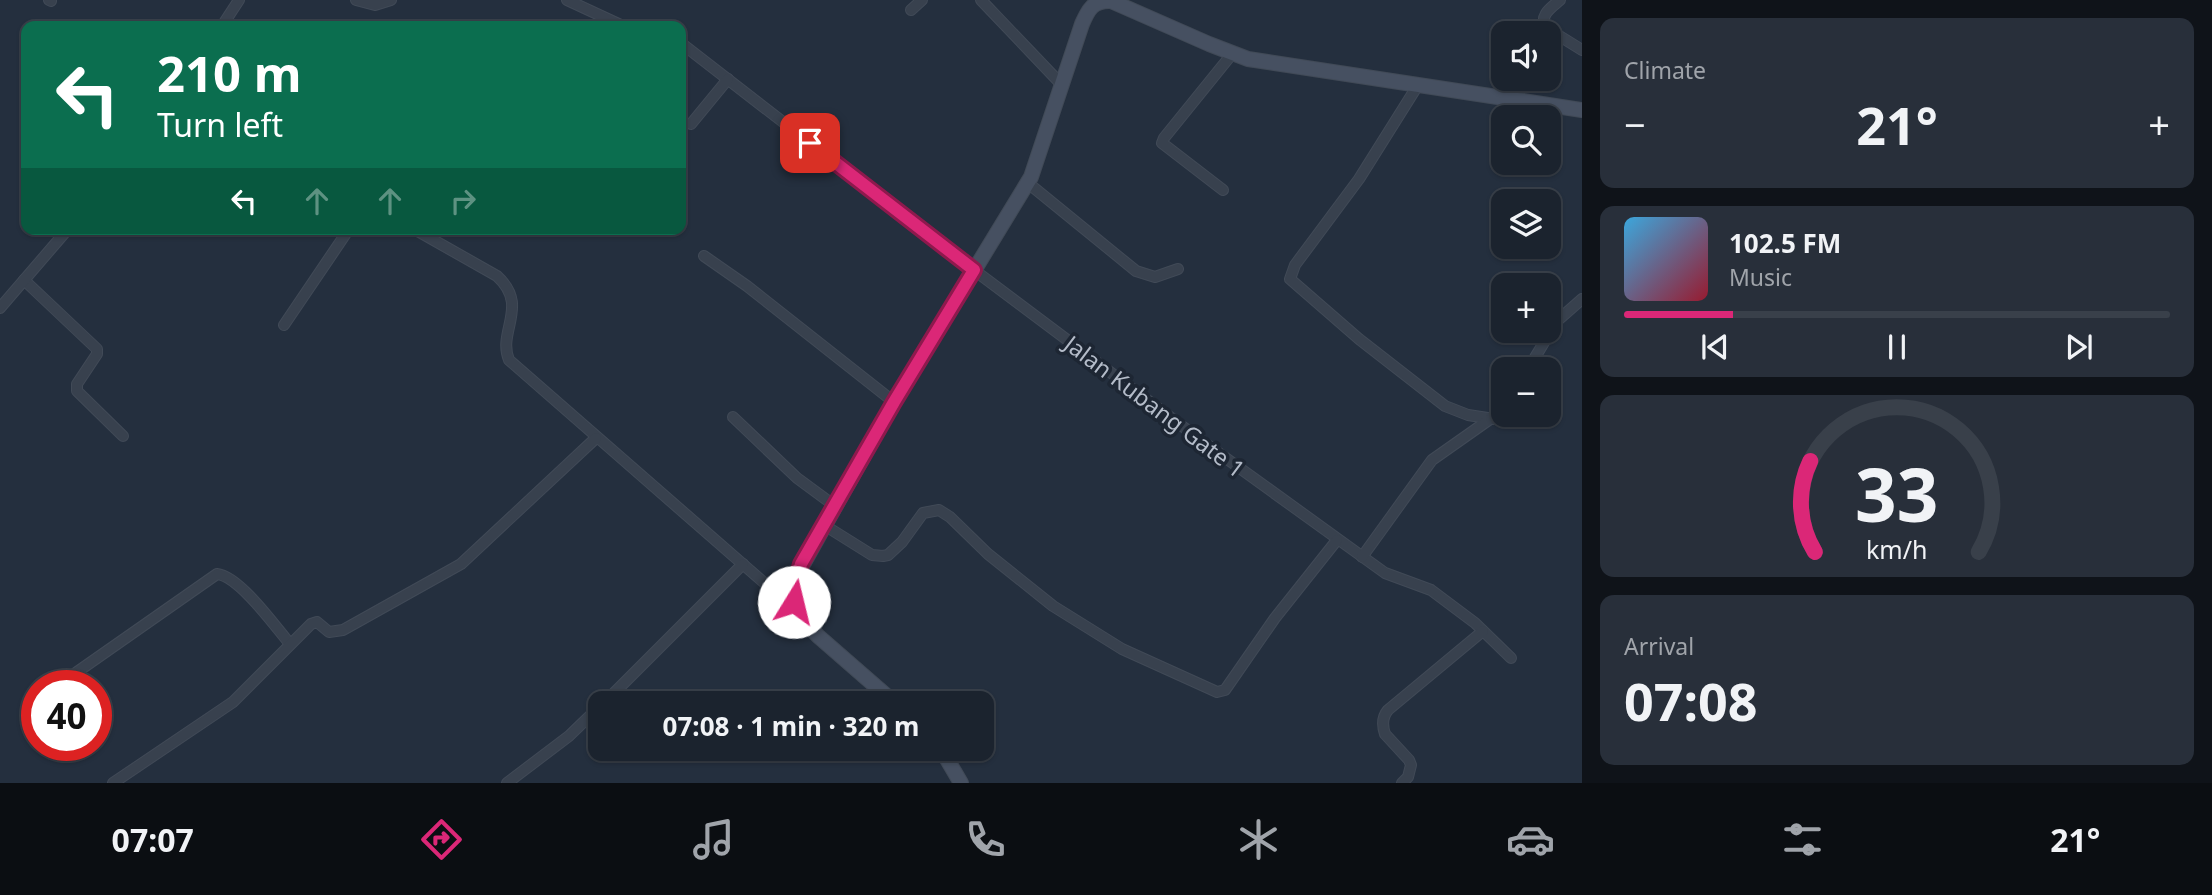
<!DOCTYPE html>
<html lang="en">
<head>
<meta charset="utf-8">
<style>
  body { margin:0; font-family:"Noto Sans",sans-serif; background:#282f3a; color:#f1f3f6; height:100vh; display:flex; flex-direction:column; font-size:26px; white-space:nowrap }
  * { box-sizing:border-box; margin:0 }
  p { font-size:23px; color:#a0a4aa }
  .icon { flex:none; width:38px; height:38px; fill:none; stroke:currentColor; stroke-width:2; stroke-linecap:round; stroke-linejoin:round }
  .map { position:relative; flex:1; overflow:hidden }
  .drawer { display:flex; flex-direction:column; gap:18px; padding:18px; background:#0f1319; width:630px }
  .drawer>* { flex:none }
  .guide { position:absolute; left:21px; top:21px; width:665px; height:214px; border-radius:14px; box-shadow:0 2px 5px #0004,0 0 0 2px #39404a; background:#0b6e4f; color:#fff; overflow:hidden }
  .tools { position:absolute; left:1491px; top:21px; display:grid; gap:14px }
  .tools a { display:grid; place-items:center; width:70px; height:70px; border-radius:14px; background:#1b232e; box-shadow:0 2px 5px #0004,0 0 0 2px #39404a; font-size:35px }
  .speed { position:absolute; left:21px; top:670px; display:flex; gap:14px; font-size:35px; font-weight:700; text-align:center }
  .speed>* { display:grid; place-content:center; width:91px; height:91px; border-radius:50%; background:#1b232e; box-shadow:0 2px 5px #0004,0 0 0 2px #39404a; line-height:1 }
  .speed .limit { border:10px solid #d22; background:#fff; color:#111 }
  .pin { position:absolute; display:grid; place-items:center; width:60px; height:60px; color:#fff; margin:-30px; border-radius:14px; box-shadow:0 4px 10px #0006 }
  .me { position:absolute; width:77px; margin:-38px; rotate:9deg; stroke-linejoin:round; filter:drop-shadow(0 0 5px #0008) }
  .turn { display:flex; align-items:center; gap:24px; height:147px; padding:0 21px; font-size:32px }
  .turn .icon { width:91px; height:91px; stroke-width:2.5 }
  .turn b { display:block; font-size:49px; line-height:60px }
  .lanes { display:flex; align-items:center; height:66px; padding:0 21px; background:#0003; justify-content:center; gap:35px; direction:ltr }
  .lanes .off { opacity:.35 }
  .big { font-size:52px; font-weight:700; line-height:1.1 }
  .drawer .tile { flex:1; display:flex; flex-direction:column; justify-content:center; gap:10px; min-width:0; padding:0 24px; border-radius:14px; background:#282f3a }
  .drawer .dial { align-items:center; gap:0 }
  .dial svg { height:182px; overflow:visible; fill:none; stroke:#39404a; stroke-width:7; stroke-linecap:round; text-anchor:middle }
  .dial text { fill:#f1f3f6; stroke:none }
  .song { display:flex; align-items:center; gap:21px }
  .cover { width:84px; height:84px; border-radius:10px; background:linear-gradient(135deg,hsl(200 70% 55%),hsl(350 70% 35%)) }
  .played { height:7px; border-radius:4px; background:linear-gradient(90deg,#db2777 20%,#39404a 20%) }
  .keys { display:flex; justify-content:space-around; direction:ltr }
  .heat { display:flex; justify-content:space-between; align-items:center; font-size:38px; direction:ltr }
  .trip { position:absolute; left:588px; top:691px; width:406px; height:70px; border-radius:14px; background:#1b232e; box-shadow:0 2px 5px #0004,0 0 0 2px #39404a; font-weight:700; line-height:70px; text-align:center }
  .dock { display:flex; height:112px; justify-content:space-around; align-items:center; background:#0b0e12; color:#a0a4aa }
  .dock .icon { width:49px; height:49px }
  .dock .current { color:#db2777 }
  .dock b { font-size:32px; color:#f1f3f6 }
  main { display:flex; flex:1; min-height:0 }
  .map>svg:first-child { display:block }
</style>
</head>
<body>
<main>
<div class="map">
<svg width="1582" height="783" viewBox="0 0 1582 783">
  <rect width="100%" height="100%" fill="#242f3e"/>
  <g fill="none" stroke-linecap="round" stroke-linejoin="round">
    <g stroke="#414a57" stroke-width="12">
      <g id="street">
        <polyline points="49,0 51,1"/>
        <polyline points="356,0 375,5 391,0"/>
        <polyline points="567,0 623,26"/>
        <polyline points="981,0 1062,85"/>
        <path d="M1560,0c-9,8 -20,14 -15,27l37,23"/>
        <polyline points="911,10 922,0"/>
        <polyline points="222,26 239,0"/>
        <polyline points="681,43 974,270 1198,438 1385,573 1431,590 1475,623 1511,658"/>
        <polyline points="1418,85 1359,179 1295,265 1290,279 1359,339 1445,406 1468,415 1494,419"/>
        <polyline points="691,124 728,79"/>
        <polyline points="1028,183 1136,271 1155,277 1178,269"/>
        <polyline points="1223,190 1162,143 1164,138 1232,54"/>
        <path d="M414,229l83,47c33,30 0,55 12,84l268,234 17,8"/>
        <polyline points="704,256 747,286 894,402"/>
        <polyline points="24,280 97,349 97,354 77,384 77,391 123,436"/>
        <polyline points="0,308 68,229"/>
        <polyline points="284,325 349,229"/>
        <polyline points="1528,369 1557,321 1582,299"/>
        <polyline points="733,417 797,478 835,506"/>
        <polyline points="824,525 872,555 883,556 888,555 902,542 923,513 939,510 950,517 988,554 1053,606 1122,649 1217,692 1225,690 1275,618 1337,540"/>
        <polyline points="1362,557 1432,460 1503,410"/>
        <path d="M57,686l160,-112c22,2 58,52 73,70"/>
        <polyline points="603,704 743,564"/>
        <polyline points="113,783 233,702 311,624 317,622 329,632 343,630 461,564 596,438"/>
        <polyline points="507,783 569,736 600,706"/>
        <path d="M1402,783l6,-6 3,-12 -2,-5 -24,-26c-3,-9 -3,-17 3,-24l95,-79"/>
      </g>
    </g>
    <g stroke="#414a57" stroke-width="16">
      <g id="secondary">
        <path d="M896,704l-78,-68 -18,-19 -6,-18 3,-24 97,-173 137,-225 51,-153c6,-14 11,-24 29,-23l98,43 39,15 334,51"/>
        <polyline points="941,749 961,783"/>
      </g>
    </g>
    <use href="#street" stroke="#38414e" stroke-width="10"/>
    <use href="#secondary" stroke="#465061" stroke-width="14"/>
  </g>
  <g fill="none" stroke-linecap="round" stroke-linejoin="round">
    <g stroke="#8e194d" stroke-width="18">
      <polyline id="route" points="794,602 794,588 801,564 894,402 974,270 810,143"/>
    </g>
    <use href="#route" stroke="#db2777" stroke-width="12"/>
  </g>
  <g text-anchor="middle" dominant-baseline="central" stroke-width="7" stroke-linejoin="round" paint-order="stroke">
    <g font-size="23" fill="#b4bcc9" stroke="#1d2633">
      <text transform="translate(1155 406) rotate(37)">Jalan Kubang Gate 1</text>
    </g>
  </g>
</svg>
<div class="tools">
<a><svg class="icon" aria-label="sound" viewBox="0 0 24 24"><path d="M4 9h4l5-4v14l-5-4H4zM17 9q2 3 0 6"/></svg></a>
<a><svg class="icon" aria-label="search" viewBox="0 0 24 24"><circle cx="10" cy="10" r="6"/><path d="M15 15l6 6"/></svg></a>
<a><svg class="icon" aria-label="layers" viewBox="0 0 24 24"><path d="M12 4l9 5-9 5-9-5zM3 14l9 5 9-5"/></svg></a>
<a>+</a>
<a>−</a>
</div>
<div class="speed"><div class="limit">40</div></div>
<div class="pin" style="left:810px;top:143px;background:#d93025"><svg class="icon" aria-label="arrive" viewBox="0 0 24 24"><path d="M6 21V4h12l-3 4 3 4H6"/></svg></div>
<svg class="me" style="left:794px;top:602px" viewBox="-20 -20 40 40"><circle r="19" fill="#fff"/><path d="M0-13L10 11 0 6-10 11z" fill="#db2777"/></svg>
<div class="trip">07:08 · 1 min · 320 m</div>
<div class="guide">
<div class="turn"><svg class="icon" aria-label="left" viewBox="0 0 24 24"><path d="M17 20v-9H6M10 6l-5 5 5 5"/></svg><div><b>210 m</b>Turn left</div></div>
<div class="lanes"><svg class="icon" aria-label="left" viewBox="0 0 24 24"><path d="M17 20v-9H6M10 6l-5 5 5 5"/></svg><svg class="icon off" aria-label="ahead" viewBox="0 0 24 24"><path d="M12 20V5M6 11l6-6 6 6"/></svg><svg class="icon off" aria-label="ahead" viewBox="0 0 24 24"><path d="M12 20V5M6 11l6-6 6 6"/></svg><svg class="icon off" aria-label="right" viewBox="0 0 24 24"><path d="M7 20v-9h11M14 6l5 5-5 5"/></svg></div>
</div>
</div>
<section class="drawer">
<div class="tile"><p>Climate</p>
<div class="heat"><a>−</a><b class="big">21°</b><a>+</a></div>
</div>
<div class="tile">
<div class="song"><i class="cover"></i><div><b>102.5 FM</b><p>Music</p></div></div>
<div class="played"></div>
<div class="keys"><svg class="icon" aria-label="previous" viewBox="0 0 24 24"><path d="M18 5L8 12l10 7zM5 5v14"/></svg><svg class="icon" aria-label="pause" viewBox="0 0 24 24"><path d="M8 5v14M16 5v14"/></svg><svg class="icon" aria-label="next" viewBox="0 0 24 24"><path d="M6 5l10 7-10 7zM19 5v14"/></svg></div>
</div>
<div class="tile dial"><svg viewBox="0 0 100 80">
<path d="M14 69A42 42 0 1 1 86 69"/>
<path d="M14 69A42 42 0 0 1 12 29" stroke="#db2777"/>
<text x="50" y="56" font-size="32" font-weight="700">33</text>
<text x="50" y="72" font-size="11">km/h</text>
</svg></div>
<div class="tile"><p>Arrival</p><b class="big">07:08</b></div>
</section>
</main>
<nav class="dock">
<b>07:07</b>
<svg class="icon current" aria-label="directions" viewBox="0 0 24 24"><path d="M12 3l9 9-9 9-9-9zM9 14v-3h6M13 9l2 2-2 2"/></svg>
<svg class="icon" aria-label="music" viewBox="0 0 24 24"><path d="M9 18V5l10-2v13"/><circle cx="6" cy="18" r="3"/><circle cx="16" cy="16" r="3"/></svg>
<svg class="icon" aria-label="phone" viewBox="0 0 24 24"><path d="M5 4h4l2 5-3 2q2 4 5 5l2-3 5 2v4C11 20 4 13 5 4z"/></svg>
<svg class="icon" aria-label="climate" viewBox="0 0 24 24"><path d="M12 3v18M4 7l16 10M4 17L20 7"/></svg>
<svg class="icon" aria-label="car" viewBox="0 0 24 24"><path d="M5 17H2v-5l4-1 3-4h7l3 4 3 1v5h-3M9 17h6M6 11h13"/><circle cx="7" cy="17" r="2"/><circle cx="17" cy="17" r="2"/></svg>
<svg class="icon" aria-label="filters" viewBox="0 0 24 24"><path d="M4 7h16M4 17h16"/><circle cx="9" cy="7" r="2"/><circle cx="15" cy="17" r="2"/></svg>
<b>21°</b>
</nav>
</body>
</html>
